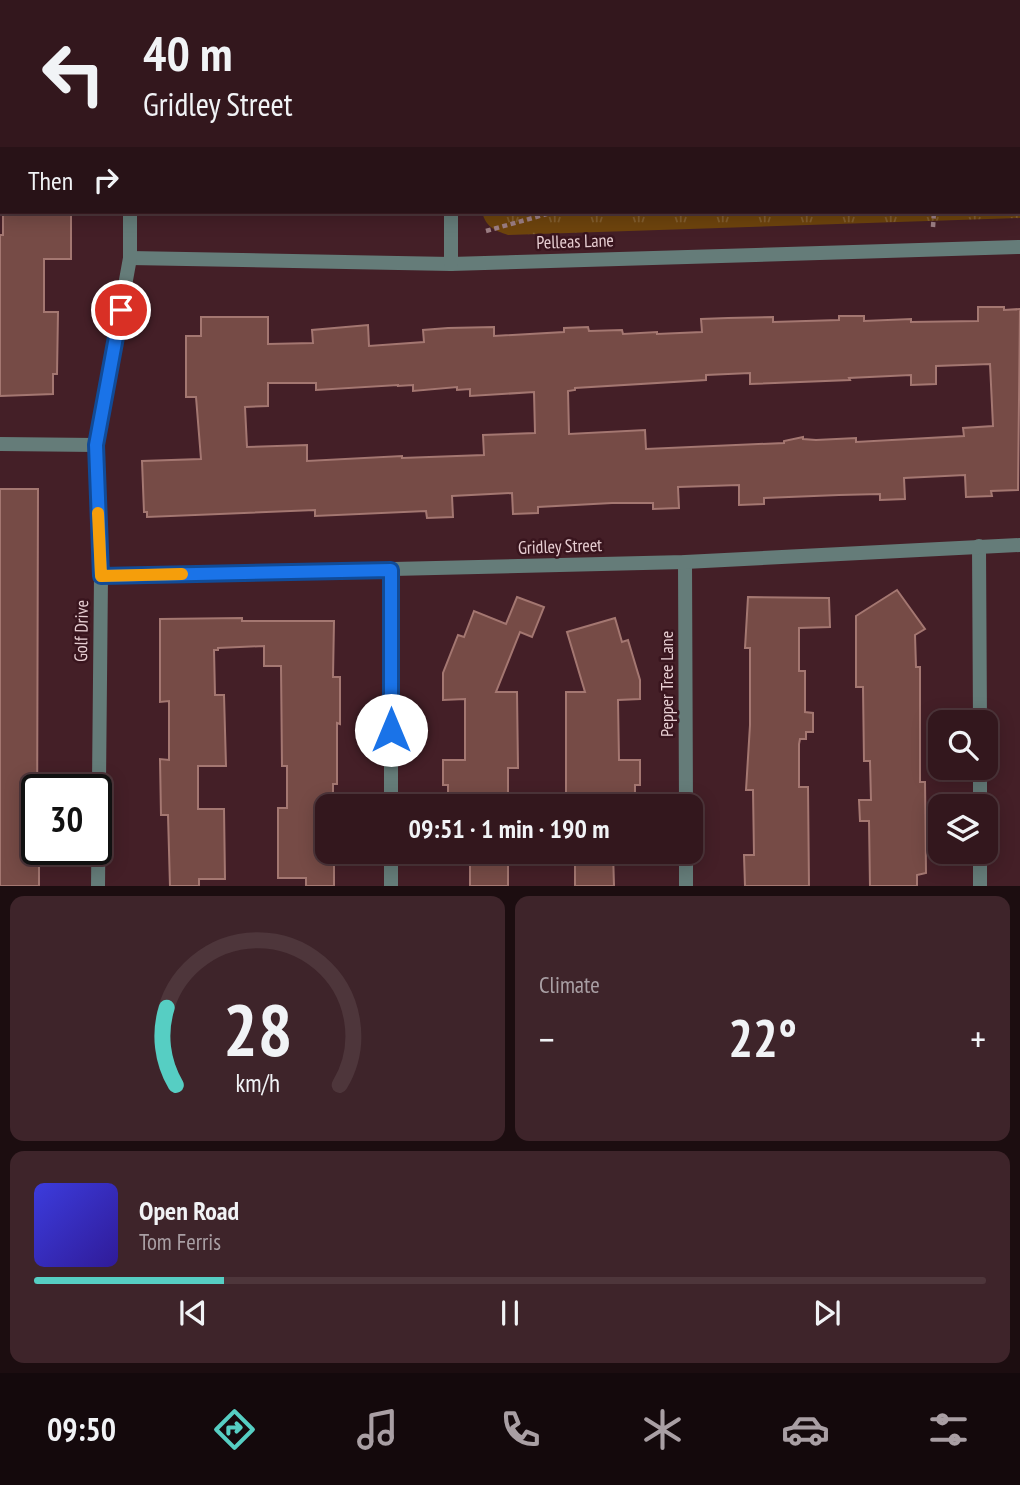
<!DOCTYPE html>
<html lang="en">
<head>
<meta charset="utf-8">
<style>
  body { margin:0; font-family:"PT Sans Narrow",sans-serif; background:#3e242a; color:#f1f3f6; height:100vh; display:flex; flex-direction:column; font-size:26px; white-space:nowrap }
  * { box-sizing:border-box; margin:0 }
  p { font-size:23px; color:#a99fa4 }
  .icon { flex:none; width:38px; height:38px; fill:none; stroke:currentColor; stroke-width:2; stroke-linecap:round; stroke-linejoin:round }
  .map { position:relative; height:886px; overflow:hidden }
  .sheet { display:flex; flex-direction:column; gap:10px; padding:10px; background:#1c0d10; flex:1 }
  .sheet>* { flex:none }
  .hud { position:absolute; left:0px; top:0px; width:1020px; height:214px; box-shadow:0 4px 18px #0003,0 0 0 2px #4e363b; background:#33171d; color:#f1f3f6; overflow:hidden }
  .tools { position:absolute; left:928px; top:710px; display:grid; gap:14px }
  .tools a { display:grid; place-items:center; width:70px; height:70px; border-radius:14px; background:#33171d; box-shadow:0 4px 18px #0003,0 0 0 2px #4e363b; font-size:35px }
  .speed { position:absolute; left:21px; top:774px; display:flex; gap:14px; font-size:35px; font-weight:700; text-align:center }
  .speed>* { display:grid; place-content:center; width:91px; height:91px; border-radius:50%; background:#33171d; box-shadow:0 4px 18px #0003,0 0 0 2px #4e363b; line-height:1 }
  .speed .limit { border:4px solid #111; border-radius:10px; background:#fff; color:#111 }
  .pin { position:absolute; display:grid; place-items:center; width:60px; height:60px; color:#fff; margin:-30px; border:4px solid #fff; border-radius:50%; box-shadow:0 2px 7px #0007 }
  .me { position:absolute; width:77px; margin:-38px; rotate:0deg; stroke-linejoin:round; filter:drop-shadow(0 0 5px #0008) }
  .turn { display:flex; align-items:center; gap:24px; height:147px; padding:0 28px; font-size:32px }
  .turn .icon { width:91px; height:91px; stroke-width:2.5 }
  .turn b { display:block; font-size:49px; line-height:60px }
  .then { display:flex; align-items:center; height:66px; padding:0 28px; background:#0003; gap:14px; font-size:26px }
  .big { font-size:52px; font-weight:600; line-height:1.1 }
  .sheet .widget { flex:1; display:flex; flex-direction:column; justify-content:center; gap:10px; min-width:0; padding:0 24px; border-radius:14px; background:#3e242a }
  .sheet .dial { align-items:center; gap:0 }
  .dial svg { height:182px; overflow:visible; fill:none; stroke:#4e363b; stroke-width:7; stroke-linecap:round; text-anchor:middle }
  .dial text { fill:#f1f3f6; stroke:none }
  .song { display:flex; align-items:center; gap:21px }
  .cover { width:84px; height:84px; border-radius:10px; background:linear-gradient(135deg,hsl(240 70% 55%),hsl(250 70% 35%)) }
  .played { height:7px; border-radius:4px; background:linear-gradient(90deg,#56cec3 20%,#4e363b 20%) }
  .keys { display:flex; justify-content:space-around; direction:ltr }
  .heat { display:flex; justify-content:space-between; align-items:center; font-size:38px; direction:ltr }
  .sheet .tiles { flex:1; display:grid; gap:10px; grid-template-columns:1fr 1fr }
  .widget:last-child { grid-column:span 2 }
  .trip { position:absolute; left:315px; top:794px; width:388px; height:70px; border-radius:14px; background:#33171d; box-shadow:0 4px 18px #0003,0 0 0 2px #4e363b; font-weight:600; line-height:70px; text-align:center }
  .tabs { display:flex; height:112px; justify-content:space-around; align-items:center; background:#14090c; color:#a99fa4 }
  .tabs .icon { width:49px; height:49px }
  .tabs .on { color:#56cec3 }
  .tabs b { font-size:32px; color:#f1f3f6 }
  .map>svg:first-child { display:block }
</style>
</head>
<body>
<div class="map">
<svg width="1020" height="887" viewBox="0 0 1020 887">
  <defs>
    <pattern id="park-tufts" width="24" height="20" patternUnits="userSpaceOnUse" patternTransform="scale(1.75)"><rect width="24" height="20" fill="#6e440d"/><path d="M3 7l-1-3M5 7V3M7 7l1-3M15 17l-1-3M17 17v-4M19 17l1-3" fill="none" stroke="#835e2f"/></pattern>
  </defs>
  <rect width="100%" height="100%" fill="#441f27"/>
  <path fill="url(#park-tufts)" d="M482,0h538v218l-512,17c-14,-5 -22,-8 -26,-23h536v-210z"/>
  <g fill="#764b46" stroke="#a47771" stroke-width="2" fill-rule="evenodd">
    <polygon points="3,212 71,212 71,259 44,259 44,312 58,312 57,374 53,374 53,394 0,396 0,235 3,235"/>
    <path d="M978,307h26v3l16,-1 -2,181 -27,1 1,5 -26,1 -1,-22 -61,3 1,21 -25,1v-6l-41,1 -75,3v6l-25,1v-20l-61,2 1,21 -26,1v-6h-41l-74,4v6l-25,1 -1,-21 -60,3 1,21 -26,1 -1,-7 -111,5v-6l-168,7v-5h-3l-2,-51 59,-2 -5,-62h-10v-61h15v-19h67v27l45,-1 -1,-13 56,-5 1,21 55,-4 -1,-12 25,-2 46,-1v9l70,-4v-4l24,-1 1,4 33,-1 1,4 34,-2v2l45,-2 -1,-13 27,-1 45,-1v5l66,-2v-4h25v5l47,-2v3l67,-1zM990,364l3,62 -30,2 1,8 -108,6v-4l-40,2 -13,-1v-2l-19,4v2l-138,6 -1,-19 -76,4 -1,-43 7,-1v-2l131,-8v-5l44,-2v11l100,-4 -1,-2 62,-3v10l25,-1v-18zM268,383h48v7l82,-5v1l15,-1v6l44,-4v3l13,-1v7l64,-4 1,41 -52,2 1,20 -82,3v-2l-95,5v-16l-60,2 -2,-40 23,-1z"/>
    <polygon points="0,489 38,489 37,849 39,854 39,886 0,886"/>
    <polygon points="897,590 925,629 915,635 916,667 920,667 920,782 925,782 926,873 917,875 917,886 870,886 869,821 860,821 859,800 871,800 870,761 864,761 863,687 856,687 856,616"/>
    <polygon points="517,597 544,607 532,637 520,632 496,692 517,692 518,768 508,768 508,807 448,807 448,785 443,785 443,760 465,760 465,699 443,700 443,673 458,635 464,637 474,611 506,624"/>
    <polygon points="748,597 829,598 830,627 799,628 799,671 805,671 805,712 813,713 813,732 806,732 806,739 800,739 799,744 799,787 808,787 809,886 745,886 744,855 754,855 753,790 746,790 750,725 750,648 745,648"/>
    <polygon points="242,618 242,621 334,621 333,677 340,677 340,724 337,723 337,784 333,784 333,807 327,807 327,852 328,860 334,860 334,886 306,886 306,878 278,878 278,808 287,808 287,766 282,766 281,666 264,666 264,646 218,648 218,650 214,650 215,695 224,695 226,766 198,766 198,809 224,809 225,879 199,879 199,886 170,886 168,815 161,815 160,759 169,760 169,701 160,702 160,619"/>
    <polygon points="615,618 622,642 628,640 640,680 640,699 618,700 619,760 640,760 640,785 635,785 635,807 566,807 566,692 585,692 567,632"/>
    <rect x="470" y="852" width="38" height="34"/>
    <polygon points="575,852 613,852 614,886 575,886"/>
  </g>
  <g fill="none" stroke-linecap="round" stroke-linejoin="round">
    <g stroke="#9d7f85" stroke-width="4.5" stroke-dasharray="5 3.5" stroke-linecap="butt">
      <polyline points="734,2 736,0"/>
      <polyline points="992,2 994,0"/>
      <polyline points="933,227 934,212"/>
      <polyline points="486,231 554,212"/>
    </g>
    <g stroke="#657c79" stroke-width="14">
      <polyline points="130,0 130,2"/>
      <polyline points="452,2 452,0"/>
      <polyline points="130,258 451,264 1020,247"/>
      <polyline points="451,264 451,212"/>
      <polyline points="0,444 96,445"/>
      <polyline points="979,546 980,723"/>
      <polyline points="685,562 686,807"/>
      <polyline points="391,570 391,807"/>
      <polyline points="101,576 685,562 1020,545"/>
      <polyline points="980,768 980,807"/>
      <polyline points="391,852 391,887"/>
      <polyline points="686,852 686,887"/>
      <polyline points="980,852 980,887"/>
      <polyline points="98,887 101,576 96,445 130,258 130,212"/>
    </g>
  </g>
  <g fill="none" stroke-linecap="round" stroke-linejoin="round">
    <g stroke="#114b97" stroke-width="18">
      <polyline id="route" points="121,310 96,445 101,576 391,570 391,730"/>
    </g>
    <use href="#route" stroke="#1a73e8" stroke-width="12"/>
    <polyline stroke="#f59e0b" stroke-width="12" points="98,513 101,576 182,574"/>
  </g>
  <g text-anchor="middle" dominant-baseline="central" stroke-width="5" stroke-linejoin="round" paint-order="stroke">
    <g font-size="18" fill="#e7ced2" stroke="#39151e">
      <text transform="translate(575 241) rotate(-2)">Pelleas Lane</text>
      <text transform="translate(560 546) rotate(-2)">Gridley Street</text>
      <text transform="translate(81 631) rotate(-89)">Golf Drive</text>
      <text transform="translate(666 684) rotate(-90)">Pepper Tree Lane</text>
    </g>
  </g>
</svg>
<div class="tools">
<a><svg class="icon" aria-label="search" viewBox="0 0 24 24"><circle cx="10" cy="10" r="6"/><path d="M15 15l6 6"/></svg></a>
<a><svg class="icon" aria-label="layers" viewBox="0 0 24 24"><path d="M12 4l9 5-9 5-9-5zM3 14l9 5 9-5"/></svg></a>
</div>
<div class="speed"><div class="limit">30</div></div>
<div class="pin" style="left:121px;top:310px;background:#d93025"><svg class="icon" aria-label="arrive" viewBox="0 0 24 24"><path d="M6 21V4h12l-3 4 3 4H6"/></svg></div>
<svg class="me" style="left:391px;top:730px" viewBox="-20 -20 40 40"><circle r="19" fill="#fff"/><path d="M0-13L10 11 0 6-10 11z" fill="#1a73e8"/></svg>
<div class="trip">09:51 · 1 min · 190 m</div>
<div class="hud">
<div class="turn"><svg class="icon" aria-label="left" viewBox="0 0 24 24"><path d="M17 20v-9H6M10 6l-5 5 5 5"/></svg><div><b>40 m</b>Gridley Street</div></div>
<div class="then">Then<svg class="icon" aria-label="right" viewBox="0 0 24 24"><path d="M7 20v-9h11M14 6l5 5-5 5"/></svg></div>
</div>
</div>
<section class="sheet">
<div class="tiles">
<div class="widget dial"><svg viewBox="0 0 100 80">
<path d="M14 69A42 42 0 1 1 86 69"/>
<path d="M14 69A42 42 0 0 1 10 35" stroke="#56cec3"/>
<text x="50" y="56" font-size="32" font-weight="700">28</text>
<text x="50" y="72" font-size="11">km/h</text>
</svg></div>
<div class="widget"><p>Climate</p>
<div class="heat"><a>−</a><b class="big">22°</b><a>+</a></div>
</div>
<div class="widget">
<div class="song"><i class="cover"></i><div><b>Open Road</b><p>Tom Ferris</p></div></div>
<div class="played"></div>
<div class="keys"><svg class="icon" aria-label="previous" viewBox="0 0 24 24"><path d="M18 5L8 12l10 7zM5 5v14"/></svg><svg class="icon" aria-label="pause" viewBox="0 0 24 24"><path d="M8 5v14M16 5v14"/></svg><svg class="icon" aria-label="next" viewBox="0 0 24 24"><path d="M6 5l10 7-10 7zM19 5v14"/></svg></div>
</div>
</div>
</section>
<nav class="tabs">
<b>09:50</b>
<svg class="icon on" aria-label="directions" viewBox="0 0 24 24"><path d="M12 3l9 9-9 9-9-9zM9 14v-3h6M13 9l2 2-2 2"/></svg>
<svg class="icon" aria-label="music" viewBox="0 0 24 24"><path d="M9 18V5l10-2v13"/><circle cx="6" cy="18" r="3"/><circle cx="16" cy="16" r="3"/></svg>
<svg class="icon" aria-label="phone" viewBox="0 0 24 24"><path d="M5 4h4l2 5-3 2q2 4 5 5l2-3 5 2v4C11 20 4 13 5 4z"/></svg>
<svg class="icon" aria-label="climate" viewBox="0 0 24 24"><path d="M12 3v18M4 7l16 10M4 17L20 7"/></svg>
<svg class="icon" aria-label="car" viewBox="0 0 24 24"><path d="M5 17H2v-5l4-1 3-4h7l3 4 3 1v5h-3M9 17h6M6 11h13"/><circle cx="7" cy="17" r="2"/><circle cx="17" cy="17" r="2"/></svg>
<svg class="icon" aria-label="filters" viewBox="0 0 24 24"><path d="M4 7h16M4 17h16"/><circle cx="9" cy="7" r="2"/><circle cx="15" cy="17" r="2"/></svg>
</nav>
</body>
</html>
